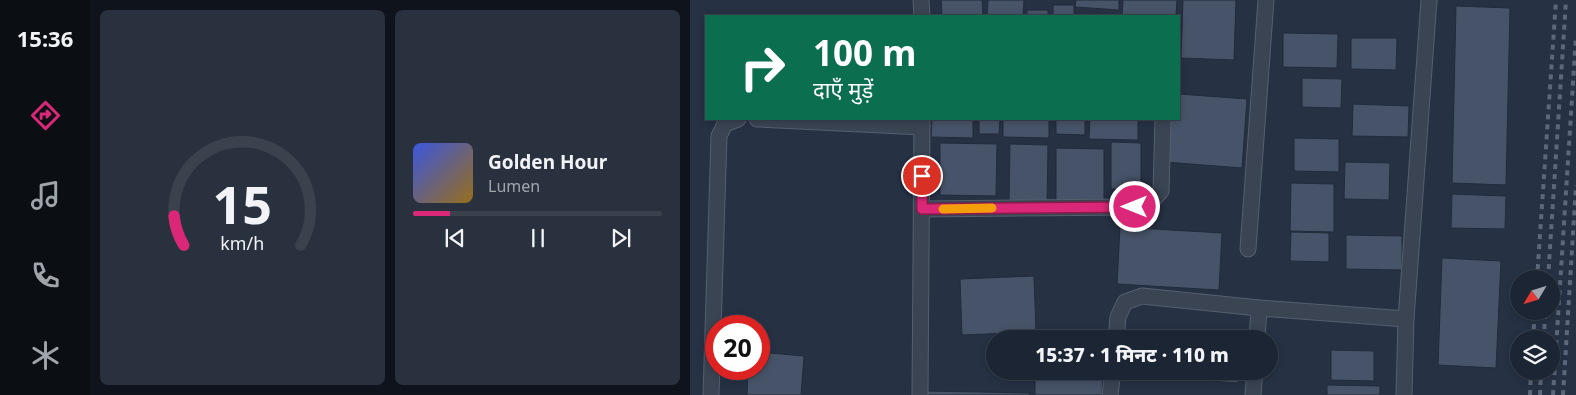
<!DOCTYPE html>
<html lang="hi">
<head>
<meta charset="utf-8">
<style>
  body { margin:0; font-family:"Noto Sans","Noto Sans Devanagari",sans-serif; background:#29313f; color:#f1f3f6; height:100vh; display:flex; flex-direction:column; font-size:19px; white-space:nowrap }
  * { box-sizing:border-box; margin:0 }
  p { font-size:16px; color:#a0a5ac }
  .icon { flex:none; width:28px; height:28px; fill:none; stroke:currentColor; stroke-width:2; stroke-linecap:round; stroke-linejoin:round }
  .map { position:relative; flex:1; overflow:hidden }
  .details { display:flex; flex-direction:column; gap:10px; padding:10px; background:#0f141c; width:600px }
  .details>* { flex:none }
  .guide { position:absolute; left:15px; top:15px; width:475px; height:105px; border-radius:0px; box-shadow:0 2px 8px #0003,0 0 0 1px #3a424e; background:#0b6e4f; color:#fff; overflow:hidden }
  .needle { width:32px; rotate:232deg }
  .tools { position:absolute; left:820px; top:270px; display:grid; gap:10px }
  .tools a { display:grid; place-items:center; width:50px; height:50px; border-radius:50%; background:#1c2533; box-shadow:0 2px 8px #0003,0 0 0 1px #3a424e; font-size:25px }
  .speed { position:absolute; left:15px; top:315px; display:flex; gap:10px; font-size:25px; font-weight:700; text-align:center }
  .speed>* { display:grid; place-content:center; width:65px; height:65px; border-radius:50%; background:#1c2533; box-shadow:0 2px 8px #0003,0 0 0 1px #3a424e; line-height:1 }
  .speed .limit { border:8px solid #d22; background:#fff; color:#111 }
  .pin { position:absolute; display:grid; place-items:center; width:42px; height:42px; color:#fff; margin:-21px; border:2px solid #fff; border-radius:50%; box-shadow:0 1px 5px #0007 }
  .me { position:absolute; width:55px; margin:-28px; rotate:270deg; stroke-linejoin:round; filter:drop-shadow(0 0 4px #0008) }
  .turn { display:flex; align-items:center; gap:18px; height:105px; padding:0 25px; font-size:22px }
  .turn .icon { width:65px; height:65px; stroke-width:2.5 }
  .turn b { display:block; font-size:35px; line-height:42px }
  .details .widget { flex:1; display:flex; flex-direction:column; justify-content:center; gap:8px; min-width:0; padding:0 18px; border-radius:8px; background:#29313f }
  .details .dial { align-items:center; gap:0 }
  .dial svg { height:130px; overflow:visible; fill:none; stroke:#3a424e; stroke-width:7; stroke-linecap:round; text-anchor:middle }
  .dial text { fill:#f1f3f6; stroke:none }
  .song { display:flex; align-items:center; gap:15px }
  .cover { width:60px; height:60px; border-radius:8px; background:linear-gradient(135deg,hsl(230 70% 55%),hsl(40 70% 35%)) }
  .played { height:5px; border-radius:2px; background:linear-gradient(90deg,#db2777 15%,#3a424e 15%) }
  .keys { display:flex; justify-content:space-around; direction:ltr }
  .details .tiles { flex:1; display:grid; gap:10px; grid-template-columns:repeat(2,1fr) }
  .trip { position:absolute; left:296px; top:330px; width:292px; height:50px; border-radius:25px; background:#1c2533; box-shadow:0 2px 8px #0003,0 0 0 1px #3a424e; font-weight:800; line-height:50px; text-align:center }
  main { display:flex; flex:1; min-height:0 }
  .tab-bar { display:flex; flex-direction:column; width:90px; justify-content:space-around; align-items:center; background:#0b0f14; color:#a0a5ac }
  .tab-bar .icon { width:35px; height:35px }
  .tab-bar .active { color:#db2777 }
  .tab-bar b { font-size:22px; color:#f1f3f6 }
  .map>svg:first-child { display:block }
</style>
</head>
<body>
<main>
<nav class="tab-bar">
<b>15:36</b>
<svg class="icon active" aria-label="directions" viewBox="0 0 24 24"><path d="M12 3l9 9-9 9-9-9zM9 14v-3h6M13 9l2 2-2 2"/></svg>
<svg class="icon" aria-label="music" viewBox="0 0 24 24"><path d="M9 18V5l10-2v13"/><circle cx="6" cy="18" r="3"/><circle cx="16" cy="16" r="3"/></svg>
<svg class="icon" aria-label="phone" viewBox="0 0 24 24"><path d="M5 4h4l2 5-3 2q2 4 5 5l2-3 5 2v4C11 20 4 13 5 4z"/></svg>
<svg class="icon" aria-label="climate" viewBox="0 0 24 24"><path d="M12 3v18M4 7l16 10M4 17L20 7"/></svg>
</nav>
<section class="details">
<div class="tiles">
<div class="widget dial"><svg viewBox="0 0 100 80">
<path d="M14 69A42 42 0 1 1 86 69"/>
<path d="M14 69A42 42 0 0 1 8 51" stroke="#db2777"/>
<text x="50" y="56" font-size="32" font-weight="700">15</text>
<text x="50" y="72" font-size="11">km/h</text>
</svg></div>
<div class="widget">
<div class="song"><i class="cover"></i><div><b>Golden Hour</b><p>Lumen</p></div></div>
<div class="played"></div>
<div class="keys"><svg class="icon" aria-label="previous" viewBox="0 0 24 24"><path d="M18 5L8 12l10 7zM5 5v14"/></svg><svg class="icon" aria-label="pause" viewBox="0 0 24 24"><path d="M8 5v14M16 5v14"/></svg><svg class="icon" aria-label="next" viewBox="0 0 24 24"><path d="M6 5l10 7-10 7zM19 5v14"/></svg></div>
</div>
</div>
</section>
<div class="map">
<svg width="886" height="395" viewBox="0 0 886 395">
  <rect width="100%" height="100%" fill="#263144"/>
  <g fill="#475368" stroke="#212b3b">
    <polygon points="251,0 292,0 293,16 252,16"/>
    <polygon points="298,0 334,0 333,16 297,16"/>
    <polygon points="386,0 429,0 429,10 385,7"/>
    <polygon points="433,0 487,0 486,16 432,16"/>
    <polygon points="493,0 546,0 544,60 491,58"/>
    <rect x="363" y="5" width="21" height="11"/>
    <polygon points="766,6 820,8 816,185 762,183"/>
    <rect x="337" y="10" width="21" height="6"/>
    <polygon points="593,33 648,34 647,68 593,67"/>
    <polygon points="661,38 707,38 706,70 661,69"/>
    <polygon points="612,78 652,79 651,108 612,107"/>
    <polygon points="489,94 557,99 552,168 475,162 477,119 489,119"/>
    <polygon points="663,104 719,106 718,137 662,136"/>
    <polygon points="242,119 283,119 283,138 241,137"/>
    <polygon points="289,119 310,119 309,134 289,134"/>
    <polygon points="313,119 359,119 359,138 313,137"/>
    <polygon points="366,119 395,119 395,135 366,134"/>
    <polygon points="400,119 448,119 448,140 399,139"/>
    <polygon points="604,138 649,139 649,172 604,171"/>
    <polygon points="421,142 451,143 451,189 421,189"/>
    <polygon points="250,143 307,144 306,196 250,195"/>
    <polygon points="320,144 358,145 357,204 319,203"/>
    <polygon points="366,148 414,149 414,202 366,201"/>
    <polygon points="655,162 700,163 699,200 654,199"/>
    <polygon points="601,183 644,184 644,232 600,231"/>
    <polygon points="762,194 816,196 815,229 761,228"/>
    <polygon points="430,227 532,233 529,290 427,284"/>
    <polygon points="601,232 639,233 639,262 600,261"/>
    <polygon points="656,235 712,236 712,270 656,269"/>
    <polygon points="752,258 811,261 806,368 748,365"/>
    <polygon points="344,276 346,332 272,335 270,279"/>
    <polygon points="641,350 684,351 684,381 641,380"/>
    <polygon points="69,352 114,356 111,395 57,395 58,369 69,369"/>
    <polygon points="345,371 413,371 412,395 345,395"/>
    <polygon points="489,371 549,371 548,383 489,379"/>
    <polygon points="637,385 690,386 690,395 637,395"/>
    <polygon points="237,391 340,393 340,395 237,395"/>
  </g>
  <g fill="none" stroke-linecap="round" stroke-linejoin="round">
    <g stroke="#565f6e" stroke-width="17">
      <g id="minor">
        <polyline points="231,0 232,16"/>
        <polyline points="67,119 232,127"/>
        <polyline points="232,209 445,207 461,202 471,191 473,119"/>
        <polyline points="558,249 576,0"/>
        <polyline points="426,339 428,317 435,302 452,296 569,308"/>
        <polyline points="567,339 569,308 716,319"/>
        <polyline points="21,395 29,136 35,124 48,119"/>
        <polyline points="230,395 232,119"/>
        <polyline points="420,395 423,371"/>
        <polyline points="563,395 565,371"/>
        <polyline points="714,395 716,319 739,0"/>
      </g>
    </g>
    <use href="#minor" stroke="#3a4453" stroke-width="15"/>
    <g stroke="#5c677b" stroke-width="4" stroke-dasharray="5 5" stroke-linecap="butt">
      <polyline points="847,279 866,0"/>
      <polyline points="858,279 876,0"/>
      <polyline points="843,339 845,311"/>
      <polyline points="854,339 855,311"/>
      <polyline points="840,395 841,371"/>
      <polyline points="850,395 851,371"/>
      <polyline points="863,395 886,36"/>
      <polyline points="873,395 886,185"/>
    </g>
  </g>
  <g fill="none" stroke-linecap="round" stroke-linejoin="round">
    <g stroke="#8e194d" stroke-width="12">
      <polyline id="route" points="232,176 232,209 445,207"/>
    </g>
    <use href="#route" stroke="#db2777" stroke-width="9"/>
    <polyline stroke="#f59e0b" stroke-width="9" points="253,209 302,208"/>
  </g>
</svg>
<div class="tools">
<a><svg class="needle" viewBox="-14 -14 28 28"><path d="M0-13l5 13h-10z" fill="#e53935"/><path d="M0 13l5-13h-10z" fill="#a0a5ac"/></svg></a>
<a><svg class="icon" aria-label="layers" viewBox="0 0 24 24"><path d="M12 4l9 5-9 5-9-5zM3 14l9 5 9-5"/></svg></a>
</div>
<div class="speed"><div class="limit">20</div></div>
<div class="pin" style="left:232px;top:176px;background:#d93025"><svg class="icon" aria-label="arrive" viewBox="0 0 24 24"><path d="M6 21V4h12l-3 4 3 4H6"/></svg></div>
<svg class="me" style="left:445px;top:207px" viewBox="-20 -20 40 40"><circle r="17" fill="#db2777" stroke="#fff" stroke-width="3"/><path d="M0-11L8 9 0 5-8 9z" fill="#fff"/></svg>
<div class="trip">15:37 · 1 मिनट · 110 m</div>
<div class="guide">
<div class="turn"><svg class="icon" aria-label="right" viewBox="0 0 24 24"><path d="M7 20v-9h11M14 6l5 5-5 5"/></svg><div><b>100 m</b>दाएँ मुड़ें</div></div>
</div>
</div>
</main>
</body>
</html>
